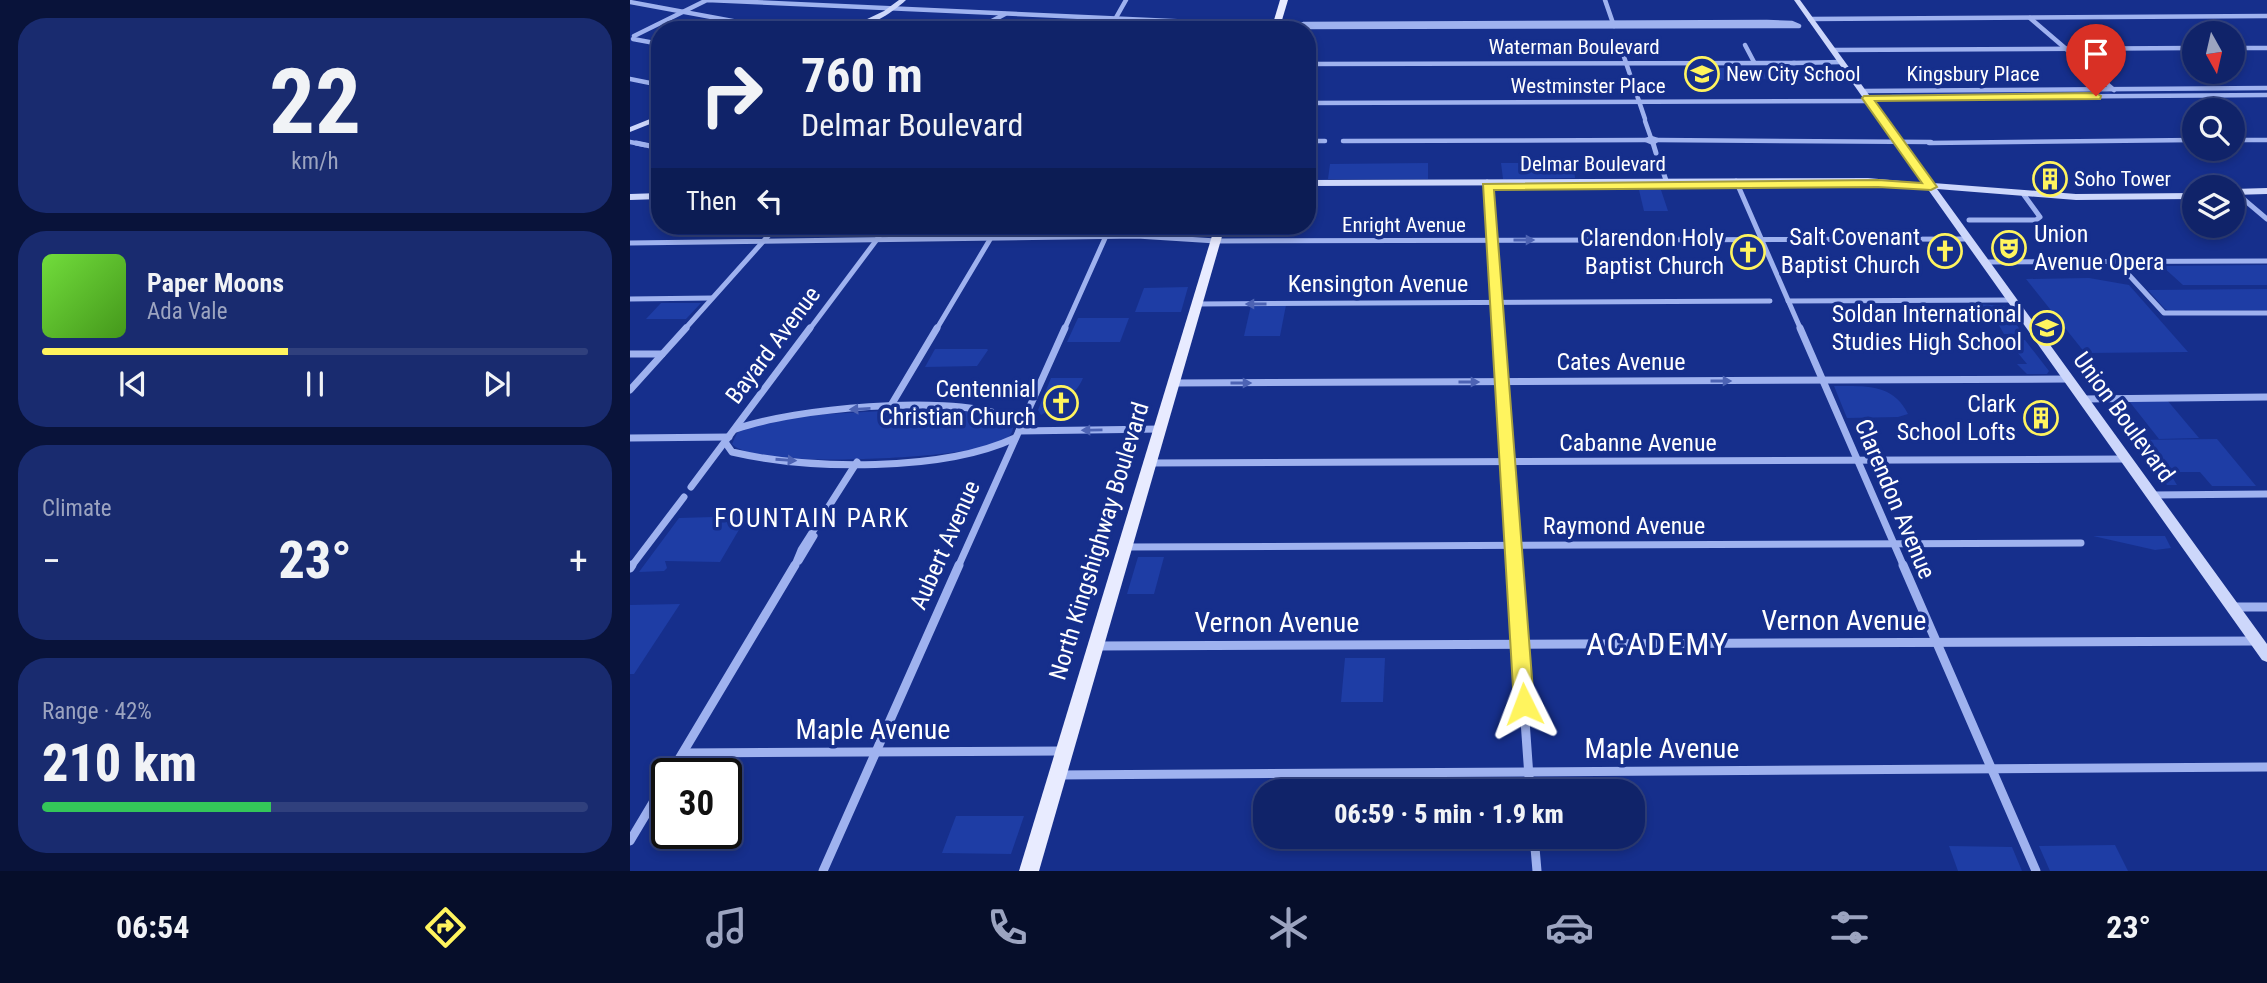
<!DOCTYPE html>
<html lang="en">
<head>
<meta charset="utf-8">
<style>
  body { margin:0; font-family:"Roboto Condensed",sans-serif; background:#192b6f; color:#f1f3f6; height:100vh; display:flex; flex-direction:column; font-size:26px; white-space:nowrap }
  * { box-sizing:border-box; margin:0 }
  p { font-size:23px; color:#9ca4c0 }
  .icon { flex:none; width:38px; height:38px; fill:none; stroke:currentColor; stroke-width:2; stroke-linecap:round; stroke-linejoin:round }
  .map { position:relative; flex:1; overflow:hidden }
  .side { display:flex; flex-direction:column; gap:18px; padding:18px; background:#09133a; width:630px }
  .side>* { flex:none }
  .guide { position:absolute; left:21px; top:21px; width:665px; height:214px; border-radius:28px; box-shadow:0 4px 10px #0003,0 0 0 2px #30407d; background:#102369; color:#f1f3f6; overflow:hidden }
  .needle { width:46px; rotate:172deg }
  .tools { position:absolute; left:1552px; top:21px; display:grid; gap:14px }
  .tools a { display:grid; place-items:center; width:63px; height:63px; border-radius:50%; background:#102369; box-shadow:0 4px 10px #0003,0 0 0 2px #30407d; font-size:35px }
  .speed { position:absolute; left:21px; top:758px; display:flex; gap:14px; font-size:35px; font-weight:700; text-align:center }
  .speed>* { display:grid; place-content:center; width:91px; height:91px; border-radius:50%; background:#102369; box-shadow:0 4px 10px #0003,0 0 0 2px #30407d; line-height:1 }
  .speed .limit { border:4px solid #111; border-radius:10px; background:#fff; color:#111 }
  .pin { position:absolute; display:grid; place-items:center; width:60px; height:60px; color:#fff; margin:-72px -30px; border-radius:50% 50% 50% 0; rotate:-45deg; box-shadow:0 0 7px #0007 }
  .pin .icon { rotate:45deg }
  .me { position:absolute; width:77px; margin:-38px; rotate:357deg; stroke-linejoin:round; filter:drop-shadow(0 0 5px #0008) }
  .turn { display:flex; align-items:center; gap:24px; height:147px; padding:0 35px; font-size:32px }
  .turn .icon { width:91px; height:91px; stroke-width:2.5 }
  .turn b { display:block; font-size:49px; line-height:60px }
  .then { display:flex; align-items:center; height:66px; padding:0 35px; background:#0003; gap:14px; font-size:26px }
  .big { font-size:52px; font-weight:800; line-height:1.1 }
  .side .widget { flex:1; display:flex; flex-direction:column; justify-content:center; gap:10px; min-width:0; padding:0 24px; border-radius:28px; background:#192b6f }
  .side .dial { align-items:center; gap:0 }
  .dial b { font-size:91px; line-height:1 }
  .song { display:flex; align-items:center; gap:21px }
  .cover { width:84px; height:84px; border-radius:10px; background:linear-gradient(135deg,hsl(100 70% 55%),hsl(100 70% 35%)) }
  .played { height:7px; border-radius:4px; background:linear-gradient(90deg,#fff45e 45%,#30407d 45%) }
  .keys { display:flex; justify-content:space-around; direction:ltr }
  .heat { display:flex; justify-content:space-between; align-items:center; font-size:38px; direction:ltr }
  .charge { height:10px; border-radius:5px; background:linear-gradient(90deg,#34c759 42%,#30407d 0) }
  .trip { position:absolute; left:623px; top:779px; width:392px; height:70px; border-radius:28px; background:#102369; box-shadow:0 4px 10px #0003,0 0 0 2px #30407d; font-weight:800; line-height:70px; text-align:center }
  .dock { display:flex; height:112px; justify-content:space-around; align-items:center; background:#060e2a; color:#9ca4c0 }
  .dock .icon { width:49px; height:49px }
  .dock .selected { color:#fff45e }
  .dock b { font-size:32px; color:#f1f3f6 }
  main { display:flex; flex:1; min-height:0 }
  .map>svg:first-child { display:block }
</style>
</head>
<body>
<main>
<section class="side">
<div class="widget dial"><b>22</b><p>km/h</p></div>
<div class="widget">
<div class="song"><i class="cover"></i><div><b>Paper Moons</b><p>Ada Vale</p></div></div>
<div class="played"></div>
<div class="keys"><svg class="icon" aria-label="previous" viewBox="0 0 24 24"><path d="M18 5L8 12l10 7zM5 5v14"/></svg><svg class="icon" aria-label="pause" viewBox="0 0 24 24"><path d="M8 5v14M16 5v14"/></svg><svg class="icon" aria-label="next" viewBox="0 0 24 24"><path d="M6 5l10 7-10 7zM19 5v14"/></svg></div>
</div>
<div class="widget"><p>Climate</p>
<div class="heat"><a>−</a><b class="big">23°</b><a>+</a></div>
</div>
<div class="widget"><p>Range · 42%</p><b class="big">210 km</b><div class="charge"></div></div>
</section>
<div class="map">
<svg width="1637" height="871" viewBox="0 0 1637 871">
  <rect width="100%" height="100%" fill="#162f8c"/>
  <g fill="#1e3da5">
    <polygon points="1085,68 1132,68 1140,79 1088,80 1082,78 1078,71"/>
    <polygon points="1477,91 1485,95 1264,96 1261,94"/>
    <polygon points="798,163 798,179 698,179 700,164"/>
    <polygon points="871,163 949,163 949,166 944,166 945,178 873,179"/>
    <polygon points="1009,190 1031,190 1038,211 1014,211"/>
    <polygon points="203,226 249,226 241,236 195,237"/>
    <polygon points="1637,265 1637,285 1553,285 1532,266"/>
    <polygon points="1459,278 1499,285 1558,352 1455,353 1396,279"/>
    <polygon points="558,287 551,312 505,312 514,288"/>
    <polygon points="1637,289 1637,310 1540,311 1535,309 1518,290"/>
    <polygon points="31,303 71,303 56,319 16,319"/>
    <polygon points="1349,304 1374,306 1393,334 1374,334 1362,313 1352,313"/>
    <polygon points="621,305 656,305 650,336 614,336"/>
    <polygon points="448,318 499,318 490,342 437,342"/>
    <polygon points="1395,340 1419,371 1417,374 1397,374 1387,364 1397,364 1378,341"/>
    <polygon points="305,349 357,349 358,350 347,366 295,367"/>
    <path d="M421,378h32c-8,19 -16,16 -35,16l-6,13 9,2 -10,6 -3,-5z"/>
    <path d="M1204,386c30,0 59,-3 74,28l-10,3 -51,1z"/>
    <polygon points="1537,400 1569,438 1529,439 1499,401"/>
    <path d="M269,410c37,1 80,-3 114,13 1,8 -2,13 -9,18 -31,18 -251,29 -272,3l5,-11 8,-6 66,-12z"/>
    <polygon points="1587,439 1626,486 1582,486 1570,472 1539,472 1547,485 1537,485 1503,440"/>
    <polygon points="117,516 90,562 35,561 37,568 34,571 9,572 49,518"/>
    <polygon points="1463,536 1535,536 1541,548 1525,550"/>
    <polygon points="508,557 534,557 524,594 497,594"/>
    <polygon points="50,604 4,674 0,674 0,605"/>
    <polygon points="715,658 755,658 753,702 711,702"/>
    <polygon points="326,816 394,816 381,854 312,853"/>
    <polygon points="1485,845 1498,871 1420,871 1409,846"/>
    <polygon points="1319,846 1382,847 1392,871 1328,871"/>
  </g>
  <g fill="none" stroke-linecap="round" stroke-linejoin="round">
    <g stroke="#9fb2ef" stroke-width="4.5">
      <polyline points="975,0 984,26"/>
      <polyline points="0,2 152,30"/>
      <polyline points="1400,18 1484,90"/>
      <polyline points="1180,19 1637,16"/>
      <polygon points="1137,22 1162,23 1169,26 665,27 674,24"/>
      <polyline points="345,30 375,14"/>
      <polyline points="479,30 496,0"/>
      <polyline points="4,36 77,0 651,26"/>
      <polyline points="3,39 30,44"/>
      <polyline points="990,45 1015,119"/>
      <polyline points="1115,45 1124,62"/>
      <polyline points="1603,48 1637,48"/>
      <polyline points="1203,50 1564,48"/>
      <polyline points="1163,63 1212,62"/>
      <polyline points="677,64 1165,63"/>
      <polyline points="0,79 30,85"/>
      <polyline points="1232,91 1637,88"/>
      <polyline points="1237,98 1637,95"/>
      <polyline points="677,103 1240,101"/>
      <polyline points="1015,121 1021,138"/>
      <polygon points="1021,138 1027,140 1023,143 1016,140"/>
      <polyline points="1027,140 1301,142"/>
      <polyline points="1603,140 1637,140"/>
      <polyline points="677,141 695,141"/>
      <polyline points="713,141 1016,140"/>
      <polyline points="0,142 15,145"/>
      <polyline points="1299,143 1564,140"/>
    </g>
    <g stroke="#9fb2ef" stroke-width="5">
      <polyline points="6,143 30,148"/>
      <polyline points="1023,143 1026,153"/>
      <polyline points="1029,160 1038,186"/>
      <polyline points="1106,181 1171,330"/>
      <polyline points="857,182 867,330"/>
      <polyline points="1605,192 1637,219"/>
      <polyline points="1339,220 1406,220 1410,217 1394,195"/>
      <polyline points="0,243 507,236 586,241 1338,239"/>
      <polyline points="1486,261 1534,313 1637,313"/>
      <polyline points="1355,262 1637,261"/>
      <polyline points="0,299 82,298"/>
      <polyline points="1158,301 1382,300"/>
      <polyline points="567,304 1140,301"/>
      <polyline points="54,330 147,226"/>
      <polyline points="179,330 257,226"/>
      <polyline points="306,330 368,226"/>
      <polyline points="434,330 476,236"/>
    </g>
    <g stroke="#9fb2ef" stroke-width="7">
      <polyline points="867,328 884,567"/>
      <polyline points="1170,328 1274,567"/>
      <polyline points="0,354 32,354"/>
      <polyline points="543,383 1439,379"/>
      <polyline points="0,390 56,328"/>
      <polyline points="1453,399 1637,397"/>
      <polyline points="260,407 307,328"/>
      <path d="M106,429c60,-21 206,-34 266,-14 7,2 13,7 19,11"/>
      <polyline points="389,431 530,429"/>
      <polyline points="0,438 99,437"/>
      <path d="M95,442l7,10c78,18 210,20 283,-14"/>
      <polyline points="520,463 1496,459"/>
      <polyline points="61,487 180,328"/>
      <polyline points="1522,495 1637,494"/>
      <polyline points="496,547 1451,543"/>
      <polyline points="169,561 184,536"/>
      <polyline points="1,567 54,497"/>
      <polyline points="164,567 171,550 227,462"/>
      <polyline points="328,567 435,328"/>
    </g>
    <g stroke="#9fb2ef" stroke-width="9">
      <polyline points="884,565 900,791"/>
      <polyline points="1273,565 1406,871"/>
      <polyline points="0,568 2,565"/>
      <polyline points="1603,607 1637,607"/>
      <polyline points="466,646 1626,641"/>
      <polyline points="53,753 433,751"/>
      <polyline points="40,774 165,565"/>
      <polyline points="427,775 1637,767"/>
      <polyline points="904,836 907,871"/>
      <polyline points="0,841 37,779"/>
      <polyline points="193,871 329,565"/>
    </g>
    <g fill="#cdd7fb" fill-rule="evenodd">
      <path d="M269,0h7c-15,14 -41,30 -62,30l40,-19z"/>
      <polygon points="1164,0 1170,0 1303,183 1446,194 1564,193 1564,199 1446,200 1307,189 1637,644 1637,662 1632,660 1297,188 1238,184 677,186 677,180 1238,178 1293,183"/>
      <polygon points="30,115 30,120 0,132 0,127"/>
      <polygon points="1637,188 1637,194 1603,195 1603,189"/>
      <polygon points="30,193 30,199 0,200 0,194"/>
    </g>
    <g fill="#e8ebff" fill-rule="evenodd">
      <polygon points="650,0 658,0 649,30 641,30"/>
      <polygon points="585,226 595,226 409,871 389,871"/>
    </g>
  </g>
  <defs><path id="oneway-solid" d="M-6-.8H1V-3.2L6.5 0L1 3.2V.8H-6Z" transform="scale(1.75)"/></defs>
  <g fill="#4d63b4">
    <use href="#oneway-solid" transform="translate(894 240)"/>
    <use href="#oneway-solid" transform="translate(626 304) rotate(180)"/>
    <use href="#oneway-solid" transform="translate(1091 381)"/>
    <use href="#oneway-solid" transform="translate(839 382)"/>
    <use href="#oneway-solid" transform="translate(611 383)"/>
    <use href="#oneway-solid" transform="translate(230 409) rotate(177)"/>
    <use href="#oneway-solid" transform="translate(462 430) rotate(179)"/>
    <use href="#oneway-solid" transform="translate(156 460) rotate(4)"/>
  </g>
  <polygon fill="#fff45e" stroke="#a69f3d" stroke-width="2" points="1466,93 1471,96 1470,99 1245,101 1307,187 1301,190 1248,187 864,190 904,704 901,710 894,713 887,710 884,704 853,184 1248,180 1292,183 1232,98 1234,96"/>
  <defs>
    <g id="school-ring" transform="scale(1.75)"><circle r="9.5" fill="#162f8c" stroke="#fff45e" stroke-width="1.5"/><path d="M0-5L7-2L0 1L-7-2ZM-4 1L0 2.5L4 1V4Q0 6-4 4Z" fill="#fff45e"/></g>
    <g id="building-ring" transform="scale(1.75)"><circle r="9.5" fill="#162f8c" stroke="#fff45e" stroke-width="1.5"/><path d="M-4-6H4V6H1V3H-1V6H-4ZM-2.5-4.3h1.7v1.8h-1.7ZM.8-4.3h1.7v1.8H.8ZM-2.5-1h1.7V.8h-1.7ZM.8-1h1.7V.8H.8Z" fill="#fff45e"/></g>
    <g id="theatre-ring" transform="scale(1.75)"><circle r="9.5" fill="#162f8c" stroke="#fff45e" stroke-width="1.5"/><path d="M-5-5.5Q0-4 5-5.5V0Q5 5 0 6Q-5 5-5 0ZM-3.3-2.5H-1v1.5H-3.3ZM1-2.5H3.3v1.5H1ZM-2.8 1Q0 5.5 2.8 1Z" fill="#fff45e"/></g>
    <g id="church-ring" transform="scale(1.75)"><circle r="9.5" fill="#162f8c" stroke="#fff45e" stroke-width="1.5"/><path d="M-1.2-6h2.4v3.5h3.3v2.4h-3.3V6h-2.4V-.1h-3.3v-2.4h3.3Z" fill="#fff45e"/></g>
  </defs>
  <g fill-rule="evenodd">
    <use href="#school-ring" x="1072" y="74"/>
    <use href="#building-ring" x="1420" y="179"/>
    <use href="#theatre-ring" x="1379" y="248"/>
    <use href="#church-ring" x="1315" y="251"/>
    <use href="#church-ring" x="1118" y="252"/>
    <use href="#school-ring" x="1417" y="328"/>
    <use href="#church-ring" x="431" y="403"/>
    <use href="#building-ring" x="1411" y="418"/>
  </g>
  <g text-anchor="middle" dominant-baseline="central" stroke-width="7" stroke-linejoin="round" paint-order="stroke">
    <g font-size="21" fill="#fff" stroke="#162f8c">
      <text x="944" y="47">Waterman Boulevard</text>
      <text x="1343" y="74">Kingsbury Place</text>
      <text x="958" y="86">Westminster Place</text>
      <text x="963" y="164">Delmar Boulevard</text>
      <text x="774" y="225">Enright Avenue</text>
    </g>
    <g font-size="21" fill="#fff" stroke="#162f8c" text-anchor="start">
      <text x="1096" y="74">New City School</text>
      <text x="1444" y="179">Soho Tower</text>
    </g>
    <g font-size="24" fill="#fff" stroke="#162f8c" text-anchor="end">
      <text x="1404" y="234" text-anchor="start">Union<tspan x="1404" dy="28">Avenue Opera</tspan></text>
      <text x="1290" y="237">Salt Covenant<tspan x="1290" dy="28">Baptist Church</tspan></text>
      <text x="1094" y="238">Clarendon Holy<tspan x="1094" dy="28">Baptist Church</tspan></text>
      <text x="1392" y="314">Soldan International<tspan x="1392" dy="28">Studies High School</tspan></text>
      <text x="406" y="389">Centennial<tspan x="406" dy="28">Christian Church</tspan></text>
      <text x="1386" y="404">Clark<tspan x="1386" dy="28">School Lofts</tspan></text>
    </g>
    <g font-size="24" fill="#fff" stroke="#162f8c">
      <text x="748" y="284">Kensington Avenue</text>
      <text transform="translate(143 345) rotate(-53)">Bayard Avenue</text>
      <text x="991" y="362">Cates Avenue</text>
      <text transform="translate(1494 417) rotate(54)">Union Boulevard</text>
      <text x="1008" y="443">Cabanne Avenue</text>
      <text transform="translate(1265 499) rotate(67)">Clarendon Avenue</text>
      <text x="994" y="526">Raymond Avenue</text>
      <text transform="translate(469 541) rotate(-73)">North Kingshighway Boulevard</text>
      <text transform="translate(315 545) rotate(-66)">Aubert Avenue</text>
    </g>
    <g font-size="26" letter-spacing="2" fill="#fff" stroke="#162f8c">
      <text x="182" y="518">FOUNTAIN PARK</text>
    </g>
    <g font-size="28" fill="#fff" stroke="#162f8c">
      <text x="1214" y="620">Vernon Avenue</text>
      <text x="647" y="622">Vernon Avenue</text>
      <text x="243" y="729">Maple Avenue</text>
      <text x="1032" y="748">Maple Avenue</text>
    </g>
    <g font-size="32" letter-spacing="2" fill="#fff" stroke="#162f8c">
      <text x="1028" y="644">ACADEMY</text>
    </g>
  </g>
</svg>
<div class="tools">
<a><svg class="needle" viewBox="-14 -14 28 28"><path d="M0-13l5 13h-10z" fill="#e53935"/><path d="M0 13l5-13h-10z" fill="#9ca4c0"/></svg></a>
<a><svg class="icon" aria-label="search" viewBox="0 0 24 24"><circle cx="10" cy="10" r="6"/><path d="M15 15l6 6"/></svg></a>
<a><svg class="icon" aria-label="layers" viewBox="0 0 24 24"><path d="M12 4l9 5-9 5-9-5zM3 14l9 5 9-5"/></svg></a>
</div>
<div class="speed"><div class="limit">30</div></div>
<div class="pin" style="left:1466px;top:96px;background:#d93025"><svg class="icon" aria-label="arrive" viewBox="0 0 24 24"><path d="M6 21V4h12l-3 4 3 4H6"/></svg></div>
<svg class="me" style="left:894px;top:704px" viewBox="-20 -20 40 40"><path d="M0-17L14 15 0 8-14 15z" fill="#fff45e" stroke="#fff" stroke-width="4"/></svg>
<div class="trip">06:59 · 5 min · 1.9 km</div>
<div class="guide">
<div class="turn"><svg class="icon" aria-label="right" viewBox="0 0 24 24"><path d="M7 20v-9h11M14 6l5 5-5 5"/></svg><div><b>760 m</b>Delmar Boulevard</div></div>
<div class="then">Then<svg class="icon" aria-label="left" viewBox="0 0 24 24"><path d="M17 20v-9H6M10 6l-5 5 5 5"/></svg></div>
</div>
</div>
</main>
<nav class="dock">
<b>06:54</b>
<svg class="icon selected" aria-label="directions" viewBox="0 0 24 24"><path d="M12 3l9 9-9 9-9-9zM9 14v-3h6M13 9l2 2-2 2"/></svg>
<svg class="icon" aria-label="music" viewBox="0 0 24 24"><path d="M9 18V5l10-2v13"/><circle cx="6" cy="18" r="3"/><circle cx="16" cy="16" r="3"/></svg>
<svg class="icon" aria-label="phone" viewBox="0 0 24 24"><path d="M5 4h4l2 5-3 2q2 4 5 5l2-3 5 2v4C11 20 4 13 5 4z"/></svg>
<svg class="icon" aria-label="climate" viewBox="0 0 24 24"><path d="M12 3v18M4 7l16 10M4 17L20 7"/></svg>
<svg class="icon" aria-label="car" viewBox="0 0 24 24"><path d="M5 17H2v-5l4-1 3-4h7l3 4 3 1v5h-3M9 17h6M6 11h13"/><circle cx="7" cy="17" r="2"/><circle cx="17" cy="17" r="2"/></svg>
<svg class="icon" aria-label="filters" viewBox="0 0 24 24"><path d="M4 7h16M4 17h16"/><circle cx="9" cy="7" r="2"/><circle cx="15" cy="17" r="2"/></svg>
<b>23°</b>
</nav>
</body>
</html>
